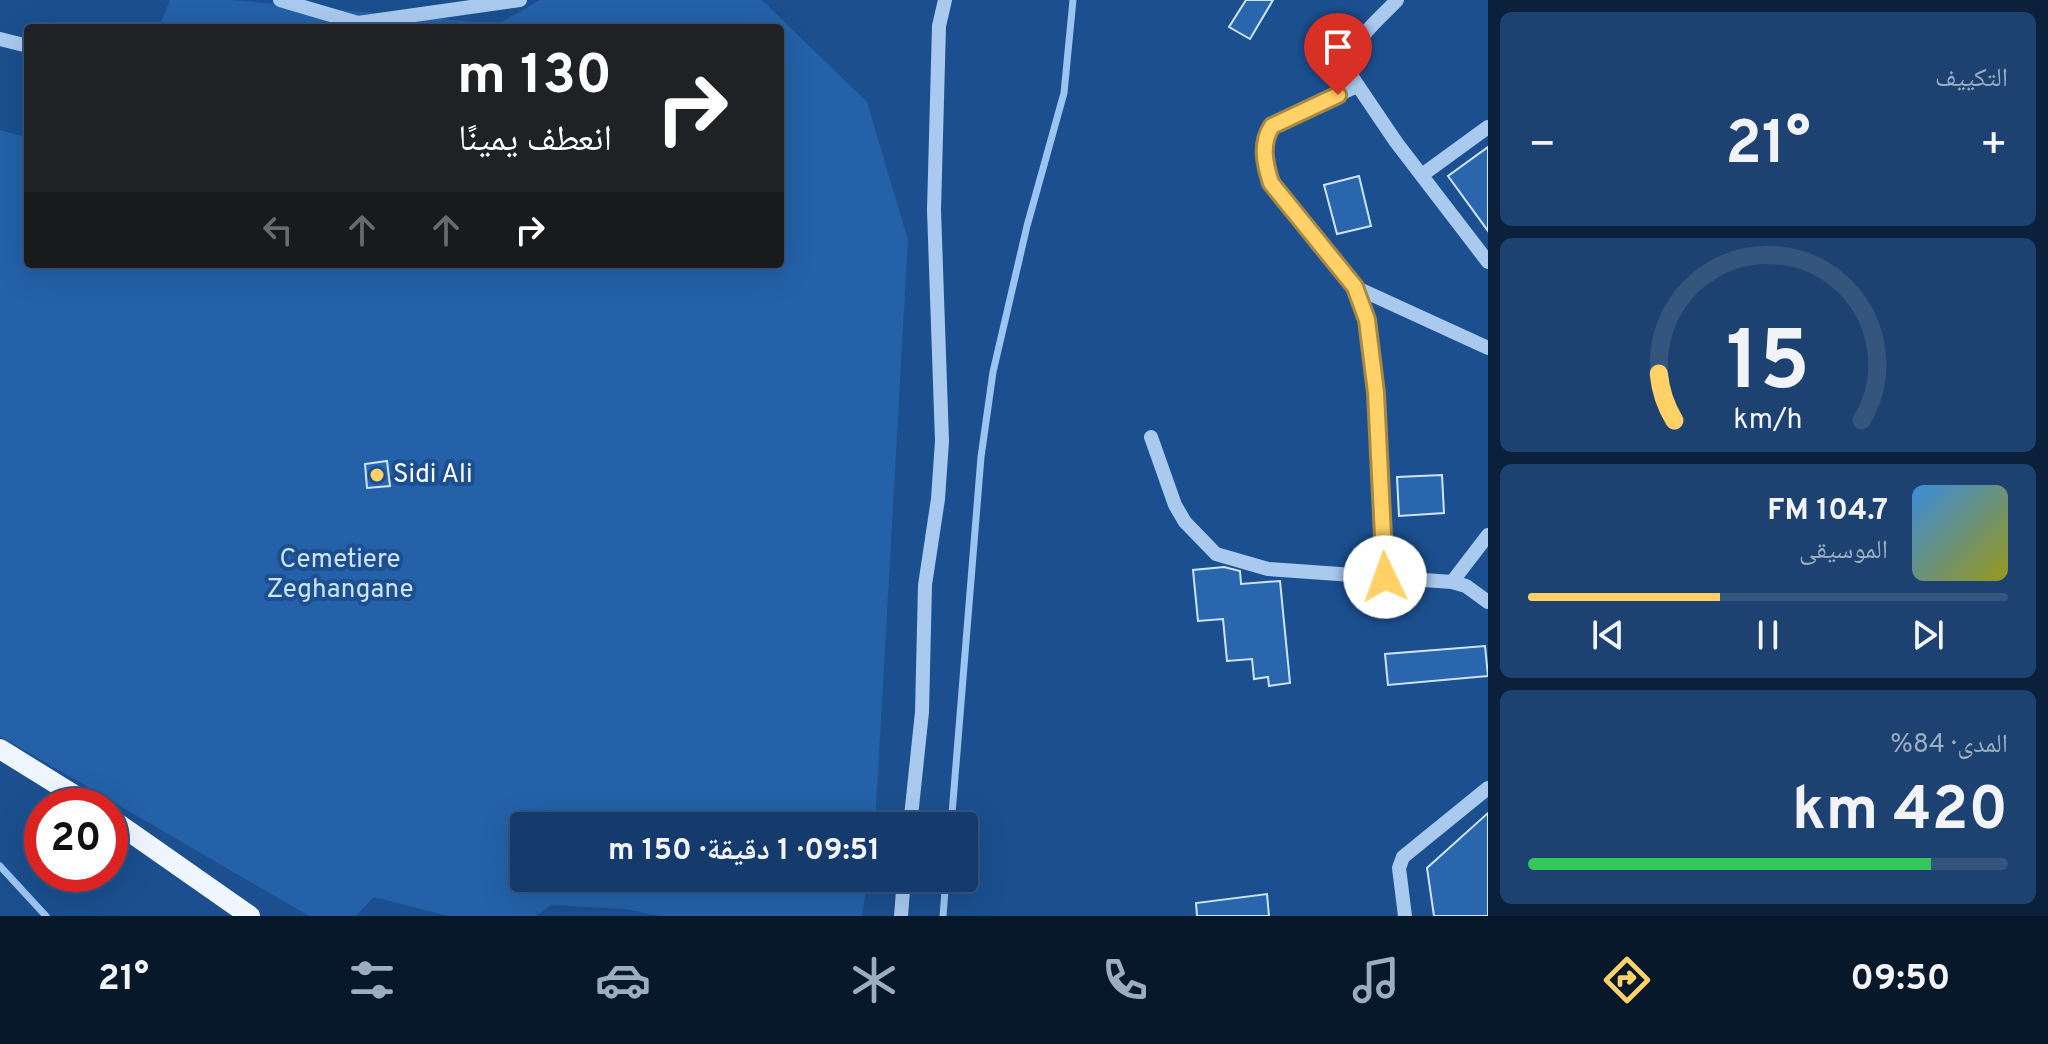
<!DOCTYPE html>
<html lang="ar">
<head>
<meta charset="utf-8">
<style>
  body { margin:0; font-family:Overpass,"Noto Naskh Arabic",sans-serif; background:#1d4271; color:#f1f3f6; direction:rtl; height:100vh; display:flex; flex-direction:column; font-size:30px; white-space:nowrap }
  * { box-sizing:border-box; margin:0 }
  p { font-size:26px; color:#9dadc1 }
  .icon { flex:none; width:44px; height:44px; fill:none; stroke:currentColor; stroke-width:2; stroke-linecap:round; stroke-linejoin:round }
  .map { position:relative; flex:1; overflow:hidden; direction:ltr }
  .side { display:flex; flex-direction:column; gap:12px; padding:12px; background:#0b203b; width:560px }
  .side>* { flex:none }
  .hud { position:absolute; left:24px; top:24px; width:760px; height:244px; border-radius:8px; box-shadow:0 8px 32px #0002,0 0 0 2px #33557e; direction:rtl; background:#202124; color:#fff; overflow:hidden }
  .speed { position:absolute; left:24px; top:788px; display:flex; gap:16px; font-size:40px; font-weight:700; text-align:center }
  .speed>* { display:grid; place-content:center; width:104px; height:104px; border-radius:50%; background:#143b6b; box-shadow:0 8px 32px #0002,0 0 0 2px #33557e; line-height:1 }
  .speed .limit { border:12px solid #d22; background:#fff; color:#111 }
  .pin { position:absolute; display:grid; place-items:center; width:68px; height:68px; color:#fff; margin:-82px -34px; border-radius:50% 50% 50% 0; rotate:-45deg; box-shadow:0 0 8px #0007 }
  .pin .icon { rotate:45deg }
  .me { position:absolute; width:88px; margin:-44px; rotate:357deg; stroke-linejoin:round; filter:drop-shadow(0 0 6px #0008) }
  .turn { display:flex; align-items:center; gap:28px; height:168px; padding:0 40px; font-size:36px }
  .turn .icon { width:104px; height:104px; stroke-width:2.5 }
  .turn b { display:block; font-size:56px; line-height:68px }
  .lanes { display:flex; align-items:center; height:76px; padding:0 40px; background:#0003; justify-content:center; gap:40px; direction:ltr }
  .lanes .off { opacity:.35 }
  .big { font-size:60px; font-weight:700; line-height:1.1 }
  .side .widget { flex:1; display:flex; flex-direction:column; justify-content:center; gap:12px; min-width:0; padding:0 28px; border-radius:12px; background:#1d4271 }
  .side .dial { align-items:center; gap:0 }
  .dial svg { height:208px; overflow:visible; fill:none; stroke:#33557e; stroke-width:7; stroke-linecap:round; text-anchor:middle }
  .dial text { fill:#f1f3f6; stroke:none }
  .song { display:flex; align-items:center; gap:24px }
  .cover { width:96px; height:96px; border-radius:12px; background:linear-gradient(135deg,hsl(210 70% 55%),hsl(60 70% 35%)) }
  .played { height:8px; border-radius:4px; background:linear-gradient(90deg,#ffd166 40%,#33557e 40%) }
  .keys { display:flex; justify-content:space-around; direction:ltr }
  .heat { display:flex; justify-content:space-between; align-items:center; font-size:44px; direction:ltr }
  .charge { height:12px; border-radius:6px; background:linear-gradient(90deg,#34c759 84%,#33557e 0) }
  .trip { position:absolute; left:510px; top:812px; width:468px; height:80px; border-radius:8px; background:#143b6b; box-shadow:0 8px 32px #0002,0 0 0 2px #33557e; font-weight:700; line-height:80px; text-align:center; direction:rtl }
  .tabs { display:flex; height:128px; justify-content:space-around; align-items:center; background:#08182b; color:#9dadc1 }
  .tabs .icon { width:56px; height:56px }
  .tabs .current { color:#ffd166 }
  .tabs b { font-size:36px; color:#f1f3f6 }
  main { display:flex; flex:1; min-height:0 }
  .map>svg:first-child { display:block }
</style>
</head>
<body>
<main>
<section class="side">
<div class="widget"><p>التكييف</p>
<div class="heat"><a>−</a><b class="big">21°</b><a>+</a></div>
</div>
<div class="widget dial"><svg viewBox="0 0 100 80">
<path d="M14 69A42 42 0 1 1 86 69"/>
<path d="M14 69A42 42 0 0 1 8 51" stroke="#ffd166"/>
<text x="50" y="56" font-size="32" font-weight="700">15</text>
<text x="50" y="72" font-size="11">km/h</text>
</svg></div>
<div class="widget">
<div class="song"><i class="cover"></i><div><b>104.7 FM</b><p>الموسيقى</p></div></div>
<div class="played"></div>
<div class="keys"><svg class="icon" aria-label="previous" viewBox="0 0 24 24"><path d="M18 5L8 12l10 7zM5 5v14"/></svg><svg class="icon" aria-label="pause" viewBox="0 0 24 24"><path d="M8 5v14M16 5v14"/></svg><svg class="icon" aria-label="next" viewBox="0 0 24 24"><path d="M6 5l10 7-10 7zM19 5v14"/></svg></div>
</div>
<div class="widget"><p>المدى · 84%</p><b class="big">420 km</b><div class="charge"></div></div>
</section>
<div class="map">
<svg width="1488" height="916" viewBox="0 0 1488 916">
  <rect width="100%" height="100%" fill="#1b4f8f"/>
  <polygon fill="#2461a8" points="170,0 233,0 498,24 540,0 762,0 867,102 908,240 875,826 524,826 524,878 868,878 862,916 660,916 625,909 551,905 536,916 448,916 374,897 356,916 309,916 0,736 0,130 28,138 28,264 780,264 780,28 159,28"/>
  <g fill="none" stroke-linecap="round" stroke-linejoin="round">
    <g stroke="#9cc4f0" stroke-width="7">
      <polyline points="951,826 981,457 993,372 1027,226 1064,93 1073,0"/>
      <polyline points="0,866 46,916"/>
      <polyline points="943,916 946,878"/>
    </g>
  </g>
  <g fill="#2a66ad" stroke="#cfe3fa" stroke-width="2">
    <polygon points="1246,0 1273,0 1250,39 1229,27"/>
    <polygon points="1488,147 1488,231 1448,176"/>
    <polygon points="1359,176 1371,226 1337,234 1324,185"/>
    <polygon points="387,461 390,486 367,488 365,464"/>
    <polygon points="1442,475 1444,513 1399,516 1397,477"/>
    <polygon points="1224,567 1240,571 1241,584 1280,581 1290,683 1269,686 1268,677 1254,679 1252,659 1227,661 1223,619 1198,621 1193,570"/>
    <polygon points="1485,646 1488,676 1388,685 1385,654"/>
    <polygon points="1488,813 1488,916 1434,916 1427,868"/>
    <polygon points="1267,894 1269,916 1197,916 1196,903"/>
  </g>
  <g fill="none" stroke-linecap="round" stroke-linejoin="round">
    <g stroke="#a9c9ee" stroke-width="14">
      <polyline points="280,0 358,23 520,0"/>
      <path d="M1397,0c-17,19 -53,45 -47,74l46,68 92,120"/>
      <polyline points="0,39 28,46"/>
      <path d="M1357,86l-85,40c-12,18 -7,38 -1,57l84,104 12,33 9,73 9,184"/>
      <polyline points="1422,175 1488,127"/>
      <polyline points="1355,287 1488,348"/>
      <polyline points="1151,437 1175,505 1185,522 1216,554 1268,569 1452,582 1466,586 1488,602"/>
      <polyline points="1452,582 1488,535"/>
      <polyline points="910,826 922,712 925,585 938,499 942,441 934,210 939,26 945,0"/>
      <polyline points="901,916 904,878"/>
      <polyline points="1405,916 1399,868 1403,857 1488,788"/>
    </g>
    <g stroke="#f0f6ff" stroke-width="20">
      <polyline points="0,749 92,806"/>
      <polyline points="110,818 250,916"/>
    </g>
  </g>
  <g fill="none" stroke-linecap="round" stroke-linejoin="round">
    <g stroke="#a68842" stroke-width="20">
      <path id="route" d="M1338,95l-66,31c-12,18 -7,38 -1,57l84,104 12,33 9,73 9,184"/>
    </g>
    <use href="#route" stroke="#ffd166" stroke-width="14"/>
  </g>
  <circle fill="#ffd166" stroke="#1b4f8f" stroke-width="3" cx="377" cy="475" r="8"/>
  <g text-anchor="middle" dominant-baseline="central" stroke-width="8" stroke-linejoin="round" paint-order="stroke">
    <g font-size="26" fill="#fff" stroke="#1b4f8f" text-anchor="start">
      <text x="393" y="475">Sidi Ali</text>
    </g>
    <g font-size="26" fill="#cfe3fa" stroke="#1b4f8f">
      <text x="340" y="560">Cemetiere<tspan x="340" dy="30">Zeghangane</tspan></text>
    </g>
  </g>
</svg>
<div class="speed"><div class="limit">20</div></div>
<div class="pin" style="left:1338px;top:95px;background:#d93025"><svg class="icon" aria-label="arrive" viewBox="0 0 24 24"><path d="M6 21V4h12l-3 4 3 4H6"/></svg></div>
<svg class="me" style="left:1385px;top:577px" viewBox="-20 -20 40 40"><circle r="19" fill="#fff"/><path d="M0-13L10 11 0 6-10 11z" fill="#ffd166"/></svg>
<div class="trip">09:51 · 1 دقيقة · 150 m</div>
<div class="hud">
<div class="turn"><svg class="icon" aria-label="right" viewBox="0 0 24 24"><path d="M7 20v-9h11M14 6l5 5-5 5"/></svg><div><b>130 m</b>انعطف يمينًا</div></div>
<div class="lanes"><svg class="icon off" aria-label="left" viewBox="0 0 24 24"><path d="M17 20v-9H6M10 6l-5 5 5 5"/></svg><svg class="icon off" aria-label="ahead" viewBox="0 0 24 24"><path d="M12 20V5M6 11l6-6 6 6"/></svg><svg class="icon off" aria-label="ahead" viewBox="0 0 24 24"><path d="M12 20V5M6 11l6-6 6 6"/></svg><svg class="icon" aria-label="right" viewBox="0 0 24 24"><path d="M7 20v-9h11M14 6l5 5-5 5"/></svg></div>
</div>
</div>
</main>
<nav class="tabs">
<b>09:50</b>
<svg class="icon current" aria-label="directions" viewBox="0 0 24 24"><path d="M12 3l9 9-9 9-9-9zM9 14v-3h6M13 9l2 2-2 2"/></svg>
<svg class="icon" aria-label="music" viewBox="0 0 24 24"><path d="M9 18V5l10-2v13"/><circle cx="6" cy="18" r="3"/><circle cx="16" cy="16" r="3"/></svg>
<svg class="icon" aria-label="phone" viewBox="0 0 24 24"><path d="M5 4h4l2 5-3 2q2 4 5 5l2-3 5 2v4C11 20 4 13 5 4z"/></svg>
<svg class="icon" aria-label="climate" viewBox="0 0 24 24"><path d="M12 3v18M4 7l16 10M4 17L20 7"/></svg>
<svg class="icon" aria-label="car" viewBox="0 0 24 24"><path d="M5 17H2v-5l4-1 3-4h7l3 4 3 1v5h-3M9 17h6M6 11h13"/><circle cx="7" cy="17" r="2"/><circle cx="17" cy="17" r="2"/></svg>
<svg class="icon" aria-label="filters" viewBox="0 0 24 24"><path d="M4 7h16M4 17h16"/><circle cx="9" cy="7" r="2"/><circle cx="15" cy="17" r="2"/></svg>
<b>21°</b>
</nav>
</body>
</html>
